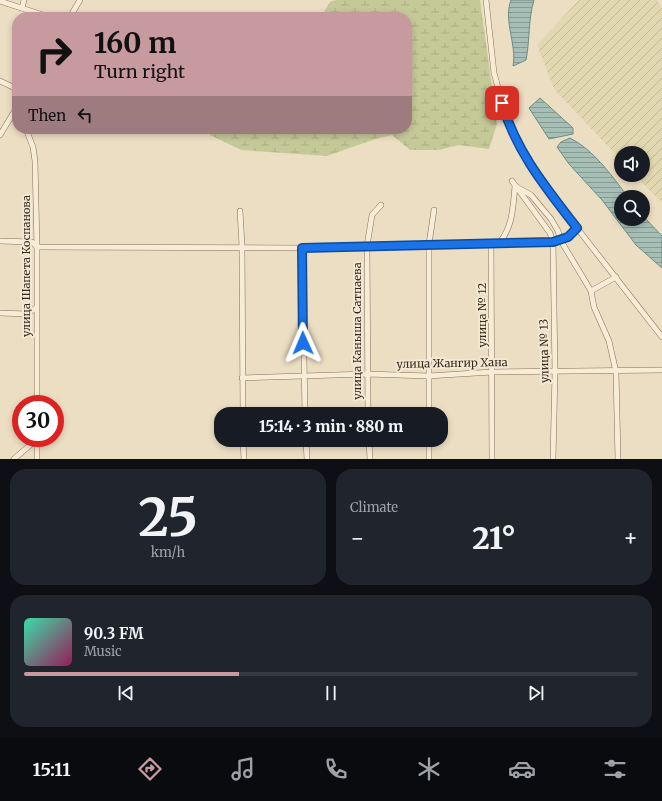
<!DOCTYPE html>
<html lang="en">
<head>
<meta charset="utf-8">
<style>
  body { margin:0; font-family:Merriweather,serif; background:#20242c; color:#f1f3f6; height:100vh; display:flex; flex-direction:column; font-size:15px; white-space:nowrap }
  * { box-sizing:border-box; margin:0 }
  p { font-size:13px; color:#9ea1a6 }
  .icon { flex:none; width:22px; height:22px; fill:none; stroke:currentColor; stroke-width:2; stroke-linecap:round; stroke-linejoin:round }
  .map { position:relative; height:459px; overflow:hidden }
  .drawer { display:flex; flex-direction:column; gap:10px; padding:10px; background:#0d0f14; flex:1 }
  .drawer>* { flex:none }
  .banner { position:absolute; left:12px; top:12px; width:400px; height:122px; border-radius:16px; box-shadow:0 2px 6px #0003; background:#c69a9e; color:#111; overflow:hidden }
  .controls { position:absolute; left:614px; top:146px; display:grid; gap:8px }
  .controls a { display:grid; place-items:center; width:36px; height:36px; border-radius:50%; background:#171b24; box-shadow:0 2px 6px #0003; font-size:20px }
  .speed { position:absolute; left:12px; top:395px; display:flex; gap:8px; font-size:20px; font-weight:700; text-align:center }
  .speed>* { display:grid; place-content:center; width:52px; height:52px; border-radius:50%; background:#171b24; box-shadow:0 2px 6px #0003; line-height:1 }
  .speed .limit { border:6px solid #d22; background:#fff; color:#111 }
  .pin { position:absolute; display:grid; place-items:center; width:34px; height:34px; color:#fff; margin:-17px; border-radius:8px; box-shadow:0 2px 6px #0006 }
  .me { position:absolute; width:44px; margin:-22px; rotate:359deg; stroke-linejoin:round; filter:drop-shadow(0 0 3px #0008) }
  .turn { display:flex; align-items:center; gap:14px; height:84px; padding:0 16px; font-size:18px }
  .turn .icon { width:52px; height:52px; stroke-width:2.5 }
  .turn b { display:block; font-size:28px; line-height:34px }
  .then { display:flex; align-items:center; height:38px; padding:0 16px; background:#0003; gap:8px; font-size:15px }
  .big { font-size:30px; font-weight:800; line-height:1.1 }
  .drawer .tile { flex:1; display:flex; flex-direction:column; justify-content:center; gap:6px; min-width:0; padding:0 14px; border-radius:16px; background:#20242c }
  .drawer .dial { align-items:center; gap:0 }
  .dial b { font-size:52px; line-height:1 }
  .song { display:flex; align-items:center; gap:12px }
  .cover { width:48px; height:48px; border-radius:6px; background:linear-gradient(135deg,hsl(160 70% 55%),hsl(330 70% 35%)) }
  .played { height:4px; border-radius:2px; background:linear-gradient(90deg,#c69a9e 35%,#363941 35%) }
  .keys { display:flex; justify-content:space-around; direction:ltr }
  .heat { display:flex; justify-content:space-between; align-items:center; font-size:22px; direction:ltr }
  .drawer .tiles { flex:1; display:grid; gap:10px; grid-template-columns:1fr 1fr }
  .tile:last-child { grid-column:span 2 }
  .trip { position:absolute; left:214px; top:407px; width:234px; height:40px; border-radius:16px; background:#171b24; box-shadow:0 2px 6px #0003; font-weight:800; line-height:40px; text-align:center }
  .dock { display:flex; height:64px; justify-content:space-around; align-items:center; background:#090b0e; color:#9ea1a6 }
  .dock .icon { width:28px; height:28px }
  .dock .on { color:#c69a9e }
  .dock b { font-size:18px; color:#f1f3f6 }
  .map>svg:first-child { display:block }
</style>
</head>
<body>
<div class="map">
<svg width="662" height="459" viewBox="0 0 662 459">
  <defs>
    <pattern id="farmland-furrows" width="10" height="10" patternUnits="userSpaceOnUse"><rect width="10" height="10" fill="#e1d7b1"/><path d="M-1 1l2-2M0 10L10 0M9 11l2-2" fill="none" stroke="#c2b998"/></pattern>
    <pattern id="wetland-marsh" width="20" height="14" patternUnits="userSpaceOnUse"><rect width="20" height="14" fill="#c5c998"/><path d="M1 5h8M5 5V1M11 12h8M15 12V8" fill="none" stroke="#aaad83"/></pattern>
    <pattern id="water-rules" width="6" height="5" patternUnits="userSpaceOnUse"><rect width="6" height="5" fill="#a5bfb6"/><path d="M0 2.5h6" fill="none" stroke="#879b93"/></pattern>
  </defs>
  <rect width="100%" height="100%" fill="#ecdec3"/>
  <polygon fill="url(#farmland-furrows)" points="579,0 657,0 662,8 662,203 635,175 643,175 643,153 621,153 621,160 554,89 537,45"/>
  <polygon fill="url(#wetland-marsh)" points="336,0 480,0 497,124 489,149 459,145 439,150 410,150 392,135 375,139 327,156 241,150 210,135 209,129 407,129 407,17 321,17 330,2"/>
  <g fill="url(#water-rules)" stroke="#6d8c83">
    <path d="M511,0h23c-6,20 -4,40 -8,60l-13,6c4,-22 -10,-45 -2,-66z"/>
    <polygon points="540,98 573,128 573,134 549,139 529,108"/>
    <path d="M570,138c24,12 42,38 58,59h-7v22h22v-3l19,20v32l-26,-23 -34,-45 -33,-36 -12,-17 4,-5z"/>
  </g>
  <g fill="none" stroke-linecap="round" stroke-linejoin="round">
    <g stroke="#85705b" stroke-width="6">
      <g id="minor">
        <polyline points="486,0 494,73 505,113 516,141 538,178 662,337"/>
        <polyline points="0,1 49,17"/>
        <polyline points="22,8 24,0"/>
        <polyline points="70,17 80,0"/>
        <polyline points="0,81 17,89"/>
        <polyline points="26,129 33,147 35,161 37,247 37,404"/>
        <polyline points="0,135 17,107"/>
        <polyline points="512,181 550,233 553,242 555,372 553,459"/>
        <polyline points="240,211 242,246 243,414"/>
        <polyline points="0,241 32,242 37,247 302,248 553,242 568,237 577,228"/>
        <path d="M500,242c13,-16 13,-36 15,-56l16,9 20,24 7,12 3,10 30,50 3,16 15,34 7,31 2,87"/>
        <polyline points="491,243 492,459"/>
        <polyline points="302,248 305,414"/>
        <polyline points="591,291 616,277"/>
        <polyline points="0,313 26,314 36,308"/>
        <polyline points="242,378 367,374 428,376 492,372 662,370"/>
        <polyline points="368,414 367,246 372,215 381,205"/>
        <polyline points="429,414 429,244 434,210"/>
        <polyline points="37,439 37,459"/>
        <polyline points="243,440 244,459"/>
        <polyline points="306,440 307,459"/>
        <polyline points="369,440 370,459"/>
        <polyline points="429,440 429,459"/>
        <polyline points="14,459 37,439"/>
      </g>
    </g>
    <use href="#minor" stroke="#f7ecd6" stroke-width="5"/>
  </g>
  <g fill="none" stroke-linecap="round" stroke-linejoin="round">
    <g stroke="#114b97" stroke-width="10">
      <path id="route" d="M303,343l-1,-95 251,-6 15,-5 9,-9c-30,-39 -61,-76 -75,-125"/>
    </g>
    <use href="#route" stroke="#1a73e8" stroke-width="7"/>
  </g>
  <g text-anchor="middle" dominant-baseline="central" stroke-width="4" stroke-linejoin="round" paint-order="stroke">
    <g font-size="11" fill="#36291e" stroke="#f3e9d2">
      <text transform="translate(26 266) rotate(-90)">улица Шапета Коспанова</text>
      <text transform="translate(482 315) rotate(-90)">улица № 12</text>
      <text transform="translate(357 331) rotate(-90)">улица Каныша Сатпаева</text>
      <text transform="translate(544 351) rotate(-91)">улица № 13</text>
      <text transform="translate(452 363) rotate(-1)">улица Жангир Хана</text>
    </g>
  </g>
</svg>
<div class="controls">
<a><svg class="icon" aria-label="sound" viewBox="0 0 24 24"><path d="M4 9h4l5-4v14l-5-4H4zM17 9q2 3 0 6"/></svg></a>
<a><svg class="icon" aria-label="search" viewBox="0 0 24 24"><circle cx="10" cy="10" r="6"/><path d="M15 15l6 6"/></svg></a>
</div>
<div class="speed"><div class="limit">30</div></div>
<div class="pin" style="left:502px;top:103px;background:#d93025"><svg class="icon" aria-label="arrive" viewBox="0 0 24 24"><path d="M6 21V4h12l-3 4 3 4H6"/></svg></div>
<svg class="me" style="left:303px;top:343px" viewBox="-20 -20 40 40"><path d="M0-17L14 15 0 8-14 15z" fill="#1a73e8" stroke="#fff" stroke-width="4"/></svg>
<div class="trip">15:14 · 3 min · 880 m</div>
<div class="banner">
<div class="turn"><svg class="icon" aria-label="right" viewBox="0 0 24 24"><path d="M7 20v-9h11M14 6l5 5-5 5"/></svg><div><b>160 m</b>Turn right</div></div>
<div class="then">Then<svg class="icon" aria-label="left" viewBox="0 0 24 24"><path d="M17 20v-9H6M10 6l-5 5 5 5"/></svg></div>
</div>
</div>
<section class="drawer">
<div class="tiles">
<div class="tile dial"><b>25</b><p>km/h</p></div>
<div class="tile"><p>Climate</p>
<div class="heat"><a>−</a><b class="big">21°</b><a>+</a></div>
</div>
<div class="tile">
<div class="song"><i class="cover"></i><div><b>90.3 FM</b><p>Music</p></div></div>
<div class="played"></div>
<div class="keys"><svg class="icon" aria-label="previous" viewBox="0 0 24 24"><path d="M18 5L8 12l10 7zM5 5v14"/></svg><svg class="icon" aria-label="pause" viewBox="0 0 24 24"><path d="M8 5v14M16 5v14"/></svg><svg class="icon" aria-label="next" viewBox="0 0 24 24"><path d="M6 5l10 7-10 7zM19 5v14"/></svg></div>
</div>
</div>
</section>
<nav class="dock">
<b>15:11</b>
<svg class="icon on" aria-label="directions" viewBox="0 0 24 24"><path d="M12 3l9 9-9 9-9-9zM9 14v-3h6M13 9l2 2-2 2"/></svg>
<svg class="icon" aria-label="music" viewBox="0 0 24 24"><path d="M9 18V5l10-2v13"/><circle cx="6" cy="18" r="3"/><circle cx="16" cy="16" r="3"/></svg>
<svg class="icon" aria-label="phone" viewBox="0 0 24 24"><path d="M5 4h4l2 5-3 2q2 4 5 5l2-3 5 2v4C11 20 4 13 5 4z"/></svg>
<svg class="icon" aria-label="climate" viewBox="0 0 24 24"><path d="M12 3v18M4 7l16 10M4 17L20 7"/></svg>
<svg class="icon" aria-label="car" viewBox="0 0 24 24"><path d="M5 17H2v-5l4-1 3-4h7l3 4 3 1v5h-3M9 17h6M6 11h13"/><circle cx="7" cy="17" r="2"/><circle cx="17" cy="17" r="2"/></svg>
<svg class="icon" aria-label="filters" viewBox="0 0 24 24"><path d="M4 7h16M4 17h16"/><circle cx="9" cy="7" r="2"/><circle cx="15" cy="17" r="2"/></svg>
</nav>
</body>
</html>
